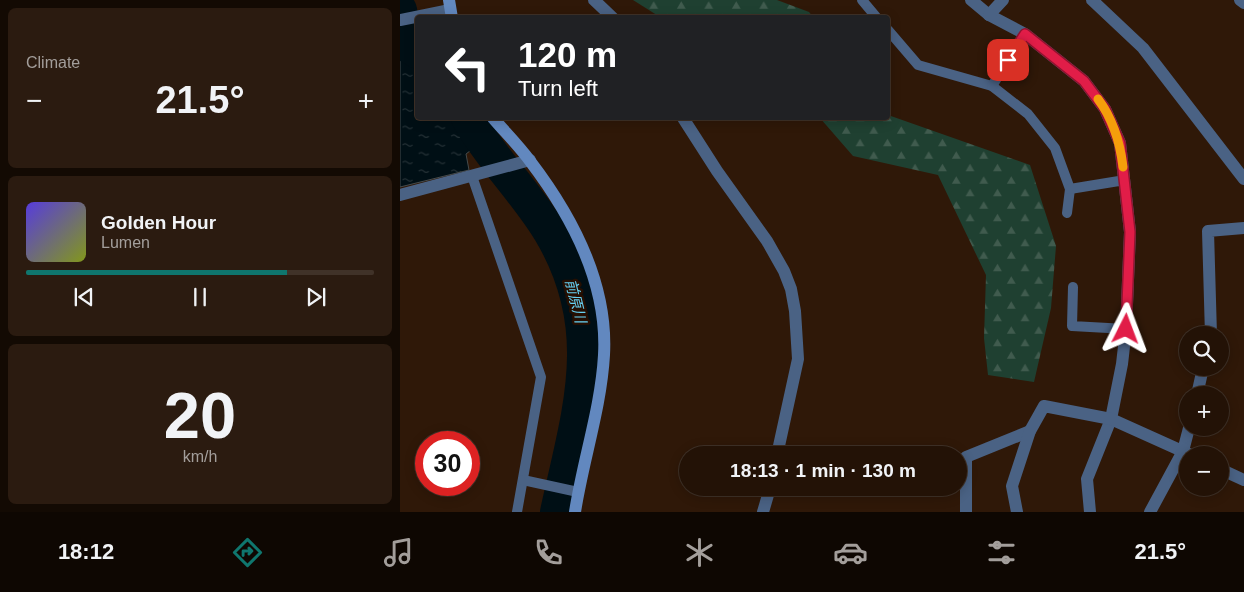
<!DOCTYPE html>
<html lang="en">
<head>
<meta charset="utf-8">
<style>
  body { margin:0; font-family:Helvetica,"Noto Sans JP",sans-serif; background:#2b1b10; color:#f1f3f6; height:100vh; display:flex; flex-direction:column; font-size:19px; white-space:nowrap }
  * { box-sizing:border-box; margin:0 }
  p { font-size:16px; color:#a39e9b }
  .icon { flex:none; width:28px; height:28px; fill:none; stroke:currentColor; stroke-width:2; stroke-linecap:round; stroke-linejoin:round }
  .map { position:relative; flex:1; overflow:hidden }
  .sheet { display:flex; flex-direction:column; gap:8px; padding:8px; background:#130a03; width:400px }
  .sheet>* { flex:none }
  .top-card { position:absolute; left:15px; top:15px; width:475px; height:105px; border-radius:5px; box-shadow:0 2px 12px #0003,0 0 0 1px #403228; background:#202124; color:#fff; overflow:hidden }
  .controls { position:absolute; left:779px; top:326px; display:grid; gap:10px }
  .controls a { display:grid; place-items:center; width:50px; height:50px; border-radius:50%; background:#231206; box-shadow:0 2px 12px #0003,0 0 0 1px #403228; font-size:25px }
  .speed { position:absolute; left:15px; top:431px; display:flex; gap:10px; font-size:25px; font-weight:700; text-align:center }
  .speed>* { display:grid; place-content:center; width:65px; height:65px; border-radius:50%; background:#231206; box-shadow:0 2px 12px #0003,0 0 0 1px #403228; line-height:1 }
  .speed .limit { border:8px solid #d22; background:#fff; color:#111 }
  .pin { position:absolute; display:grid; place-items:center; width:42px; height:42px; color:#fff; margin:-21px; border-radius:10px; box-shadow:0 2px 8px #0006 }
  .me { position:absolute; width:55px; margin:-28px; rotate:3deg; stroke-linejoin:round; filter:drop-shadow(0 0 4px #0008) }
  .turn { display:flex; align-items:center; gap:18px; height:105px; padding:0 20px; font-size:22px }
  .turn .icon { width:65px; height:65px; stroke-width:2.5 }
  .turn b { display:block; font-size:35px; line-height:42px }
  .big { font-size:38px; font-weight:800; line-height:1.1 }
  .sheet .tile { flex:1; display:flex; flex-direction:column; justify-content:center; gap:8px; min-width:0; padding:0 18px; border-radius:8px; background:#2b1b10 }
  .sheet .dial { align-items:center; gap:0 }
  .dial b { font-size:65px; line-height:1 }
  .song { display:flex; align-items:center; gap:15px }
  .cover { width:60px; height:60px; border-radius:8px; background:linear-gradient(135deg,hsl(250 70% 55%),hsl(70 70% 35%)) }
  .played { height:5px; border-radius:2px; background:linear-gradient(90deg,#0f766e 75%,#403228 75%) }
  .keys { display:flex; justify-content:space-around; direction:ltr }
  .heat { display:flex; justify-content:space-between; align-items:center; font-size:28px; direction:ltr }
  .trip { position:absolute; left:279px; top:446px; width:288px; height:50px; border-radius:25px; background:#231206; box-shadow:0 2px 12px #0003,0 0 0 1px #403228; font-weight:800; line-height:50px; text-align:center }
  .tabs { display:flex; height:80px; justify-content:space-around; align-items:center; background:#0e0702; color:#a39e9b }
  .tabs .icon { width:35px; height:35px }
  .tabs .on { color:#0f766e }
  .tabs b { font-size:22px; color:#f1f3f6 }
  main { display:flex; flex:1; min-height:0 }
  .map>svg:first-child { display:block }
</style>
</head>
<body>
<main>
<section class="sheet">
<div class="tile"><p>Climate</p>
<div class="heat"><a>−</a><b class="big">21.5°</b><a>+</a></div>
</div>
<div class="tile">
<div class="song"><i class="cover"></i><div><b>Golden Hour</b><p>Lumen</p></div></div>
<div class="played"></div>
<div class="keys"><svg class="icon" aria-label="previous" viewBox="0 0 24 24"><path d="M18 5L8 12l10 7zM5 5v14"/></svg><svg class="icon" aria-label="pause" viewBox="0 0 24 24"><path d="M8 5v14M16 5v14"/></svg><svg class="icon" aria-label="next" viewBox="0 0 24 24"><path d="M6 5l10 7-10 7zM19 5v14"/></svg></div>
</div>
<div class="tile dial"><b>20</b><p>km/h</p></div>
</section>
<div class="map">
<svg width="844" height="512" viewBox="0 0 844 512">
  <defs>
    <pattern id="forest-firs" width="22" height="20" patternUnits="userSpaceOnUse" patternTransform="scale(1.25)"><rect width="22" height="20" fill="#1f4031"/><path d="M5 1l3.5 6h-7zM16 11l3.5 6h-7z" fill="#405b4e"/></pattern>
    <pattern id="water-ripples" width="26" height="14" patternUnits="userSpaceOnUse" patternTransform="scale(1.25)"><rect width="26" height="14" fill="#000f15"/><path d="M2 4q2-2 4 0t4 0M15 11q2-2 4 0t4 0" fill="none" stroke="#253136"/></pattern>
  </defs>
  <rect width="100%" height="100%" fill="#2f1808"/>
  <g fill="url(#forest-firs)">
    <polygon points="233,0 377,0 409,12 413,17 260,17"/>
    <polygon points="488,115 630,165 656,246 651,308 634,382 588,375 584,338 586,275 538,175 453,156 420,118 488,118"/>
  </g>
  <polygon fill="url(#water-ripples)" stroke="#454b4c" points="0,55 6,62 17,69 18,118 62,118 79,144 66,154 69,170 0,187"/>
  <g fill="none" stroke-linecap="round" stroke-linejoin="round">
    <g stroke="#000f15" stroke-width="34">
      <polyline points="0,10 7,45 18,52"/>
      <path d="M68,118c23,41 58,74 82,114 58,97 29,179 7,280"/>
    </g>
    <g stroke="#4a6284" stroke-width="10">
      <polyline points="462,0 477,18"/>
      <polyline points="488,30 518,65 592,86 628,114 655,148 670,189 667,213"/>
      <polyline points="592,86 625,34"/>
      <polyline points="72,176 141,377 117,512"/>
      <polyline points="670,189 725,180"/>
      <polyline points="673,287 672,326 726,329"/>
      <polyline points="123,480 178,492"/>
    </g>
    <g stroke="#4a6284" stroke-width="12">
      <polyline points="194,0 213,18"/>
      <polyline points="571,0 589,15 625,34 684,81 705,109 720,143 730,232 726,329 722,364 711,419 687,479 690,512"/>
      <polyline points="692,0 743,48 844,179"/>
      <polyline points="840,0 844,3"/>
      <polyline points="589,15 603,0"/>
      <polyline points="0,20 50,10"/>
      <polyline points="283,118 317,171 367,241 384,271 391,289 395,311 398,359 377,455"/>
      <polyline points="0,195 130,160"/>
      <polyline points="811,335 808,231 844,228"/>
      <polyline points="797,395 803,368"/>
      <polyline points="820,469 844,480"/>
      <polyline points="363,512 370,488"/>
      <polyline points="566,512 566,457 630,431"/>
      <polyline points="617,512 612,486 630,431 644,406 711,419 791,455"/>
      <polyline points="750,512 783,451 789,428"/>
    </g>
    <g stroke="#6288bf" stroke-width="12">
      <polyline points="49,0 52,18"/>
      <path d="M93,118c12,14 26,28 37,43 42,55 78,123 74,194 -3,53 -21,105 -29,157"/>
    </g>
  </g>
  <g fill="none" stroke-linecap="round" stroke-linejoin="round">
    <g stroke="#92132f" stroke-width="12">
      <polyline id="route" points="608,60 625,34 684,81 705,109 720,143 730,232 726,329"/>
    </g>
    <use href="#route" stroke="#e11d48" stroke-width="9"/>
    <path stroke="#f59e0b" stroke-width="9" d="M698,99c15,20 22,43 25,68"/>
  </g>
  <g text-anchor="middle" dominant-baseline="central" stroke-width="5" stroke-linejoin="round" paint-order="stroke">
    <g font-size="15" font-style="italic" fill="#66d0f1" stroke="#250f02">
      <text transform="translate(176 301) rotate(76)">前原川</text>
    </g>
  </g>
</svg>
<div class="controls">
<a><svg class="icon" aria-label="search" viewBox="0 0 24 24"><circle cx="10" cy="10" r="6"/><path d="M15 15l6 6"/></svg></a>
<a>+</a>
<a>−</a>
</div>
<div class="speed"><div class="limit">30</div></div>
<div class="pin" style="left:608px;top:60px;background:#d93025"><svg class="icon" aria-label="arrive" viewBox="0 0 24 24"><path d="M6 21V4h12l-3 4 3 4H6"/></svg></div>
<svg class="me" style="left:726px;top:329px" viewBox="-20 -20 40 40"><path d="M0-17L14 15 0 8-14 15z" fill="#e11d48" stroke="#fff" stroke-width="4"/></svg>
<div class="trip">18:13 · 1 min · 130 m</div>
<div class="top-card">
<div class="turn"><svg class="icon" aria-label="left" viewBox="0 0 24 24"><path d="M17 20v-9H6M10 6l-5 5 5 5"/></svg><div><b>120 m</b>Turn left</div></div>
</div>
</div>
</main>
<nav class="tabs">
<b>18:12</b>
<svg class="icon on" aria-label="directions" viewBox="0 0 24 24"><path d="M12 3l9 9-9 9-9-9zM9 14v-3h6M13 9l2 2-2 2"/></svg>
<svg class="icon" aria-label="music" viewBox="0 0 24 24"><path d="M9 18V5l10-2v13"/><circle cx="6" cy="18" r="3"/><circle cx="16" cy="16" r="3"/></svg>
<svg class="icon" aria-label="phone" viewBox="0 0 24 24"><path d="M5 4h4l2 5-3 2q2 4 5 5l2-3 5 2v4C11 20 4 13 5 4z"/></svg>
<svg class="icon" aria-label="climate" viewBox="0 0 24 24"><path d="M12 3v18M4 7l16 10M4 17L20 7"/></svg>
<svg class="icon" aria-label="car" viewBox="0 0 24 24"><path d="M5 17H2v-5l4-1 3-4h7l3 4 3 1v5h-3M9 17h6M6 11h13"/><circle cx="7" cy="17" r="2"/><circle cx="17" cy="17" r="2"/></svg>
<svg class="icon" aria-label="filters" viewBox="0 0 24 24"><path d="M4 7h16M4 17h16"/><circle cx="9" cy="7" r="2"/><circle cx="15" cy="17" r="2"/></svg>
<b>21.5°</b>
</nav>
</body>
</html>
